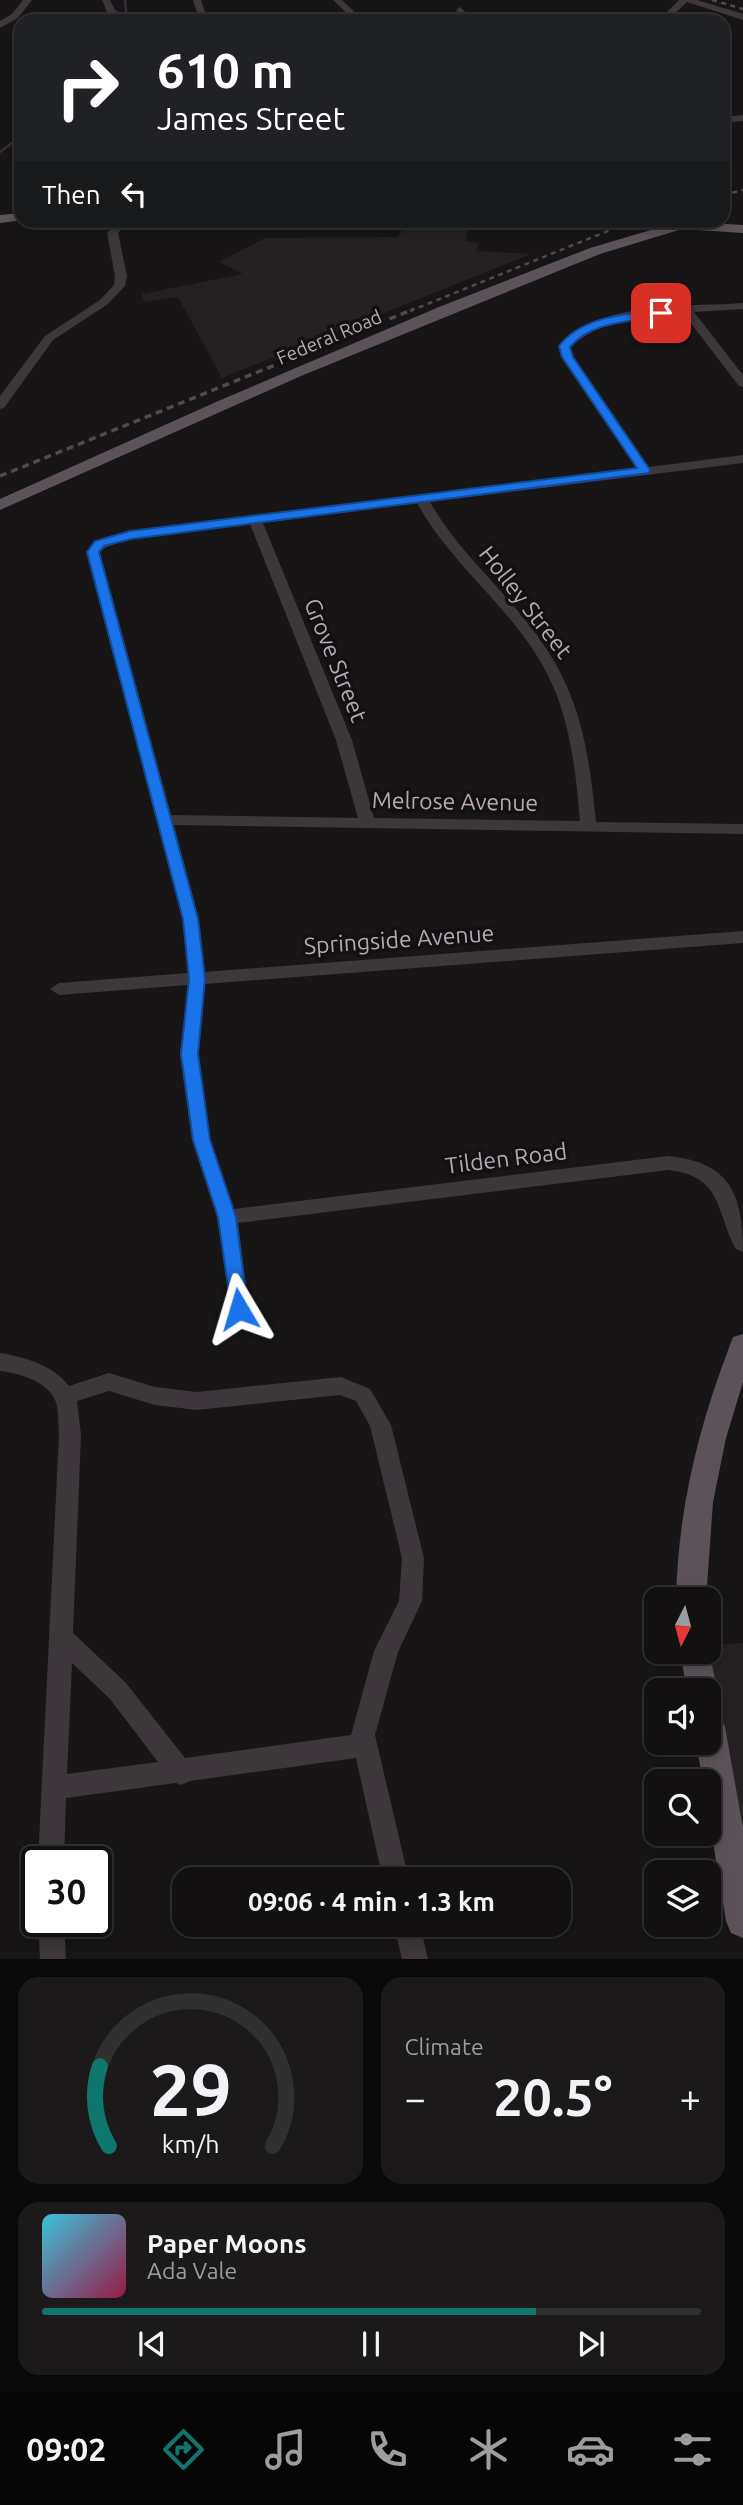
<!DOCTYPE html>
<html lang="en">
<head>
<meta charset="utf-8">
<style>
  body { margin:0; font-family:Ubuntu,sans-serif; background:#1b1919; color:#f1f3f6; height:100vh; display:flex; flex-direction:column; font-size:26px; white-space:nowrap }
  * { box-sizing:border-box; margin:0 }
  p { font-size:23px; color:#9c9d9f }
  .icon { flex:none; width:38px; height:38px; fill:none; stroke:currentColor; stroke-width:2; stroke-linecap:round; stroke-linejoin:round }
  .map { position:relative; height:1959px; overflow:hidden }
  .side { display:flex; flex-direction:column; gap:18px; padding:18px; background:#0a0909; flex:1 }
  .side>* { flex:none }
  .top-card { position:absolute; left:14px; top:14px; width:716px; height:214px; border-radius:21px; box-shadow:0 4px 10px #0003,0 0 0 2px #313030; background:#202124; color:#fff; overflow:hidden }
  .needle { width:46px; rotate:186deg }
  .tools { position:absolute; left:644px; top:1587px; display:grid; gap:14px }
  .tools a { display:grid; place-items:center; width:77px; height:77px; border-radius:14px; background:#121010; box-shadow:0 4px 10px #0003,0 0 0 2px #313030; font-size:35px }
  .speed { position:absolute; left:21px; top:1846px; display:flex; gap:14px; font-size:35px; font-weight:700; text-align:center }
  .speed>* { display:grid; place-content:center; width:91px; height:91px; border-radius:50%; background:#121010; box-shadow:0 4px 10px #0003,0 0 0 2px #313030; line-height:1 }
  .speed .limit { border:4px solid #111; border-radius:10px; background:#fff; color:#111 }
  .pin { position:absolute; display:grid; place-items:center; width:60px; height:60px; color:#fff; margin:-30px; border-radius:14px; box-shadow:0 4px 10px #0006 }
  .me { position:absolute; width:77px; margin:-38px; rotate:353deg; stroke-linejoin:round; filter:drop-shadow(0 0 5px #0008) }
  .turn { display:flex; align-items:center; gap:24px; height:147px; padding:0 28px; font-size:32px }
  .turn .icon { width:91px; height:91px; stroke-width:2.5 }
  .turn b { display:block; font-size:49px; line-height:60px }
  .then { display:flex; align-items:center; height:66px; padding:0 28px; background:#0003; gap:14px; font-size:26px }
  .big { font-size:52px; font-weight:700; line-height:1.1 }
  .side .tile { flex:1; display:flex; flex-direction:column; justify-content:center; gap:10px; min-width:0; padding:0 24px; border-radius:21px; background:#1b1919 }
  .side .dial { align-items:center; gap:0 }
  .dial svg { height:182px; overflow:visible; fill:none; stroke:#313030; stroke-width:7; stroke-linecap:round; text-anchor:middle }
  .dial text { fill:#f1f3f6; stroke:none }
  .song { display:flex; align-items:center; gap:21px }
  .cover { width:84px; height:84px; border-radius:10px; background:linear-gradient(135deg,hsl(190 70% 55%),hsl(340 70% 35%)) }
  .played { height:7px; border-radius:4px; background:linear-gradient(90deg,#0f766e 75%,#313030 75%) }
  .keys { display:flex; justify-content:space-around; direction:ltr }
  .heat { display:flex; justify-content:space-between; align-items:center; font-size:38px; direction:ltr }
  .side .tiles { flex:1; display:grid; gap:18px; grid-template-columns:1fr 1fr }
  .tile:last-child { grid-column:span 2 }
  .trip { position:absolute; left:172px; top:1867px; width:399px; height:70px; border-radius:21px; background:#121010; box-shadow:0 4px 10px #0003,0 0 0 2px #313030; font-weight:700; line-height:70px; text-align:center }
  .menu { display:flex; height:112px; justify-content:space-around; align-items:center; background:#070606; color:#9c9d9f }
  .menu .icon { width:49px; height:49px }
  .menu .current { color:#0f766e }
  .menu b { font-size:32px; color:#f1f3f6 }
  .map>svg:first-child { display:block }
</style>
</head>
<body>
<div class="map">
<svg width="743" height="1959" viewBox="0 0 743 1959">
  <rect width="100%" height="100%" fill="#181516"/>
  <g fill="#252123">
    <polygon points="407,220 471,221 465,241 479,243 476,251 531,254 222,378 178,297 144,302 142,294 243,274 219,262 265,238 398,237"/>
    <polygon points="743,1643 743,1842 708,1652 709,1645"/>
  </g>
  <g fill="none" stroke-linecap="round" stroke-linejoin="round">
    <g stroke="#3b2b3c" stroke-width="2.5">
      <polyline points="125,0 127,21"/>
      <polyline points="0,152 21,136"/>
    </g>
    <g fill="#3d363b" fill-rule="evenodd">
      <polygon points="23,0 32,0 18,18 0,28 0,21 12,14"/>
      <polygon points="102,0 110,0 115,10 135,21 124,21 108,14"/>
      <polygon points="193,0 201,0 208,21 200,21"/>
      <polygon points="333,0 342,0 364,21 355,21"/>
      <polygon points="679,0 697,0 743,14 743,20 687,2 667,21 658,21"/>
      <polygon points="460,7 475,21 466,21 456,10"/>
      <polygon points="743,115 743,121 723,123 723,117"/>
      <polygon points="118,220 129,220 118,233 127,276 125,286 108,304 53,340 4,408 0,409 0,396 45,336 100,300 114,285 115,276 107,233"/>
      <path d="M743,303v6l-49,3 49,63v12l-4,-1 -56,-73c-41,2 -81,7 -113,34l3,10 76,110 94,-12v8l-313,39c23,41 57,72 87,108 60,70 70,123 79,212l147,2v10l-569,-9 25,94 6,53 538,-41v12l-538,41 -7,70 12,86 24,69 434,-53c62,6 75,38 75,96l-7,-3c-21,-39 -13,-73 -68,-79l-430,53 11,86 -3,6 -7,2 -7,-2 -15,-98 -25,-77 -12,-86 8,-69 -129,10 -9,-6 9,-6 129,-10 -5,-54 -97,-367 9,-11 35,-10 507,-63 -76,-111 -3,-11c40,-45 129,-39 185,-43zM417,503c32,58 86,98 120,153 32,50 38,107 43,165l-206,-3 -22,-78 -89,-217zM250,524l86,216 22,78 -187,-3 -71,-263c16,-18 122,-24 150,-28z"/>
      <path d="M0,1353c25,4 53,12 69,33l40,-13 46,14 42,5 144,-15 29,12 21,36 33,133 -2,43 -24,51 -23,83 34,145h-26l-27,-122 -166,23 -9,4 -5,-2 -110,15 -2,64h-26l21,-427c-1,-11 0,-23 -3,-33 -8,-21 -37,-29 -56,-31zM109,1391l46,14 42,5 143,-15 16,6 14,25 32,132 -3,43 -25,50 -23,84 -166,23 -59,-75 -53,-50 8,-198 -4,-34zM72,1663l38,36 48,63 -91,12z"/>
      <polygon points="38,1922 64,1922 66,1959 40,1959"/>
      <polygon points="394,1925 420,1925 428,1959 402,1959"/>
    </g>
    <g fill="#5c5259" fill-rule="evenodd">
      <polygon points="21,213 21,220 24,220 0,223 0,215"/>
      <polygon points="663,220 743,225 743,233 682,229 600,254 301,376 0,510 0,499 216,402 439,307 590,248 661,227 659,224"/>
      <path d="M743,1334v48l-17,56 -13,64 -7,98h-30c2,-90 22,-172 54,-255l3,-8z"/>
      <polygon points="709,1649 717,1690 709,1702 709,1690 687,1690 680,1652 709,1652"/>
      <polygon points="709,1712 720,1717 725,1727 743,1828 743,1938 731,1933 726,1921 709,1818 709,1782 703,1782 696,1743 709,1743"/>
    </g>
    <g stroke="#524950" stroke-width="2.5" stroke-dasharray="5 4.5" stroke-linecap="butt">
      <polyline points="712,0 743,9"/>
      <polyline points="723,195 743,190"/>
      <polyline points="410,311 635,220"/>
    </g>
    <polyline stroke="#524950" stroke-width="3.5" stroke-dasharray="7 5" stroke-linecap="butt" points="0,476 414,309"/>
    <polyline stroke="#5c5259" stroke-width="13" points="624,220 638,222"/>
  </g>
  <path fill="#1a73e8" stroke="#114b97" stroke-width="2" d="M661,310l5,3 -1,2c-31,7 -73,5 -95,32l3,10 77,113 -1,3 -518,66 -27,7 -5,6 99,367 7,60 -7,75 12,86 26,77 12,92 -3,5h-13l-14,-97 -25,-77 -12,-86 8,-75 -6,-60 -96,-367 8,-11 35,-10 507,-63 -75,-111 -3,-11c23,-30 67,-32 102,-36z"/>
  <g text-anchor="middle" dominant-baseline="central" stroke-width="7" stroke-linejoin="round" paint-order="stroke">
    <g font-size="19" fill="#b8a7b5" stroke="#131011">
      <text transform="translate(329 337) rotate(-23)">Federal Road</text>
    </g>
    <g font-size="23" fill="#b8a7b5" stroke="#131011">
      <text transform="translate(526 602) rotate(52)">Holley Street</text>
      <text transform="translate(336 660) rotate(68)">Grove Street</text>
      <text transform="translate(455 801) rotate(1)">Melrose Avenue</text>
      <text transform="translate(399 939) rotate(-4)">Springside Avenue</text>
      <text transform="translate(506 1158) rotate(-7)">Tilden Road</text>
    </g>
  </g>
</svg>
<div class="tools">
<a><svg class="needle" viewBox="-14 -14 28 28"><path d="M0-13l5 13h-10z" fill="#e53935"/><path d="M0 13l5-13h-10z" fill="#9c9d9f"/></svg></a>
<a><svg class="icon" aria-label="sound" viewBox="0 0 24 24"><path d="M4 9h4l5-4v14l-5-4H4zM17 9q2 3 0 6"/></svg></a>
<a><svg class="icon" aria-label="search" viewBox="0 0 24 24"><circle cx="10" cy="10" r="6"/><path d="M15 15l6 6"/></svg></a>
<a><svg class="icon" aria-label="layers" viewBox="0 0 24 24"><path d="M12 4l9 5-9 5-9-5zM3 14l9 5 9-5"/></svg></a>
</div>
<div class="speed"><div class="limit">30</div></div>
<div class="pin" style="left:661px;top:313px;background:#d93025"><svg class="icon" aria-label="arrive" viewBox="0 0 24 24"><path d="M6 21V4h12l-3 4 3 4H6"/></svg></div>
<svg class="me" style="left:239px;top:1309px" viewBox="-20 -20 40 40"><path d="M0-17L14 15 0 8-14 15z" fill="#1a73e8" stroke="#fff" stroke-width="4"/></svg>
<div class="trip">09:06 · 4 min · 1.3 km</div>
<div class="top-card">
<div class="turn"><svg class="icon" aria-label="right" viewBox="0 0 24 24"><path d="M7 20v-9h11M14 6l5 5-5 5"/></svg><div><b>610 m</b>James Street</div></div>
<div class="then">Then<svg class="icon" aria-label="left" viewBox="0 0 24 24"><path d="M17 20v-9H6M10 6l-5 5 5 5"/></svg></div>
</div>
</div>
<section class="side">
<div class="tiles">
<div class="tile dial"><svg viewBox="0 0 100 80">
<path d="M14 69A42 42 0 1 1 86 69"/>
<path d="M14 69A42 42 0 0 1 10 34" stroke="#0f766e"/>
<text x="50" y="56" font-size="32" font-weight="700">29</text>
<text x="50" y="72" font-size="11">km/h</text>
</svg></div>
<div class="tile"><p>Climate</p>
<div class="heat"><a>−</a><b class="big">20.5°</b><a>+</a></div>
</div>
<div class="tile">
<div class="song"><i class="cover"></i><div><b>Paper Moons</b><p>Ada Vale</p></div></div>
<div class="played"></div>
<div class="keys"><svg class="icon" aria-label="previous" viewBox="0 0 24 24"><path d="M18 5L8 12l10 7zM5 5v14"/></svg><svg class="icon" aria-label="pause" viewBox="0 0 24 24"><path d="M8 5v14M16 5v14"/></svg><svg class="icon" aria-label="next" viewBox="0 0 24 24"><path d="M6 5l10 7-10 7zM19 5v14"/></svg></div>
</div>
</div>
</section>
<nav class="menu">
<b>09:02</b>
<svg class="icon current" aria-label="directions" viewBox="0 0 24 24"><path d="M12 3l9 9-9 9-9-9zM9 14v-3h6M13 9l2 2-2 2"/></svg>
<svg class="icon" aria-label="music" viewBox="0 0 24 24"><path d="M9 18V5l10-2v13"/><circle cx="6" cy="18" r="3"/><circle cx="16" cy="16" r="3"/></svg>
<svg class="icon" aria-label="phone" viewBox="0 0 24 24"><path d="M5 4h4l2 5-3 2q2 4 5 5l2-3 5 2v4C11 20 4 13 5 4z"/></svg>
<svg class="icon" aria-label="climate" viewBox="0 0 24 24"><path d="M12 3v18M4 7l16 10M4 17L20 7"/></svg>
<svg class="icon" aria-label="car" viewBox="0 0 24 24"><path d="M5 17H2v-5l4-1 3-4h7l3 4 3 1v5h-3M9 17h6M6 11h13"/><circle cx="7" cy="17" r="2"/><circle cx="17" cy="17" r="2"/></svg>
<svg class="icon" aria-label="filters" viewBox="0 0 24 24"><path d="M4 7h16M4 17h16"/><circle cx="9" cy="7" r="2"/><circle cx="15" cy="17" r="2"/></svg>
</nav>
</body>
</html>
